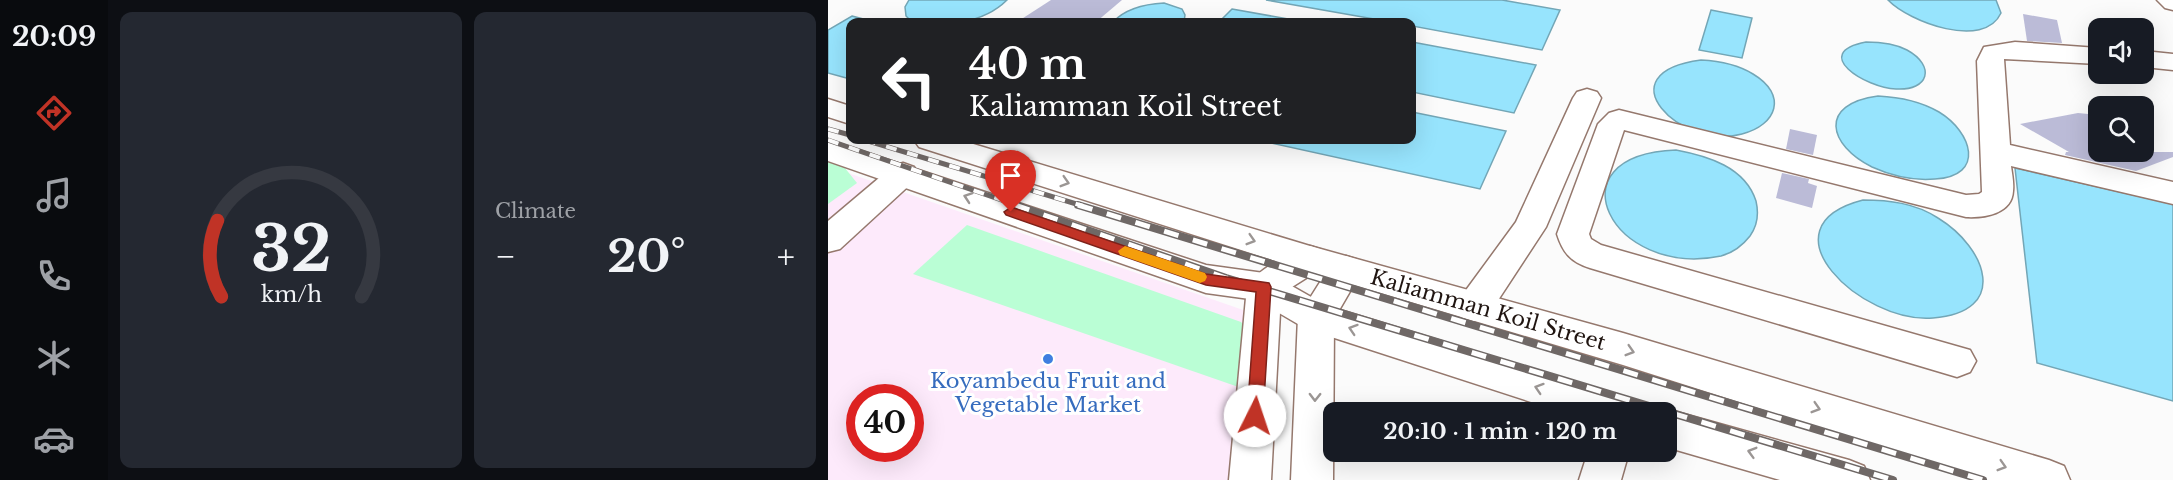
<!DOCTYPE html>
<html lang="en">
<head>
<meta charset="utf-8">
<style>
  body { margin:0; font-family:"Libre Baskerville",serif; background:#242831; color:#f1f3f6; height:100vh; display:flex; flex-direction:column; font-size:22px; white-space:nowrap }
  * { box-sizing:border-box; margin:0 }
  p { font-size:20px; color:#9ea1a6 }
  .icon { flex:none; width:33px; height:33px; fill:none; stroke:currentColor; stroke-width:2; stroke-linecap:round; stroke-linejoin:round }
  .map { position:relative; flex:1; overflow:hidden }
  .details { display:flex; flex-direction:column; gap:12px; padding:12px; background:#0d0f14; width:720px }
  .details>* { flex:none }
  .top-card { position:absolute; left:18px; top:18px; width:570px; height:126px; border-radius:12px; box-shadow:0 6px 24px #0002; background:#202124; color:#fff; overflow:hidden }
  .controls { position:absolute; left:1260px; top:18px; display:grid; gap:12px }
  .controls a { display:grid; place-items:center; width:66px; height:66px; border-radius:12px; background:#171b24; box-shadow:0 6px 24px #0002; font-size:30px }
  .speed { position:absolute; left:18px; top:384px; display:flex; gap:12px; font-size:30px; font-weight:700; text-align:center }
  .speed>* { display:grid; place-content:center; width:78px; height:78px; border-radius:50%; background:#171b24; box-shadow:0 6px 24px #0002; line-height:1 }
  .speed .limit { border:9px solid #d22; background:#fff; color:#111 }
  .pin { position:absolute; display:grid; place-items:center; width:51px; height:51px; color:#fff; margin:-62px -26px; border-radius:50% 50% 50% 0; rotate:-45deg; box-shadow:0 0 6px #0007 }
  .pin .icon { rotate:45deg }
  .me { position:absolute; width:66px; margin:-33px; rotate:4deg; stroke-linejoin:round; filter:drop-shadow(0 0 4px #0008) }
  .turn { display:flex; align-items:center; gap:21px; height:126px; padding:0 24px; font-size:27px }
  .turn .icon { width:78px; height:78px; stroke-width:2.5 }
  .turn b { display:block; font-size:42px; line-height:51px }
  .big { font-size:45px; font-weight:700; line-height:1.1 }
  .details .tile { flex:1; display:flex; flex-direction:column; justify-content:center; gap:9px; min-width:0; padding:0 21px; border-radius:12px; background:#242831 }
  .details .dial { align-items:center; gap:0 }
  .dial svg { height:156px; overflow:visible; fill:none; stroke:#363941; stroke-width:7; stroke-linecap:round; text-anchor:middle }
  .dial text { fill:#f1f3f6; stroke:none }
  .heat { display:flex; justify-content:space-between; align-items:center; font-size:33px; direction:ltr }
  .details .tiles { flex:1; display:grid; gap:12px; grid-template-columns:repeat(2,1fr) }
  .trip { position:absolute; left:495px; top:402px; width:354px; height:60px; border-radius:12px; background:#171b24; box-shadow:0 6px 24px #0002; font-weight:700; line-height:60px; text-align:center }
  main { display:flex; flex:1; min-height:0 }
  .tabs { display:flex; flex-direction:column; width:108px; justify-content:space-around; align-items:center; background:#090b0e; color:#9ea1a6 }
  .tabs .icon { width:42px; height:42px }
  .tabs .selected { color:#c03326 }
  .tabs b { font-size:27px; color:#f1f3f6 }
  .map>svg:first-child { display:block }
</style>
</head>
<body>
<main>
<nav class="tabs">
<b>20:09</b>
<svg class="icon selected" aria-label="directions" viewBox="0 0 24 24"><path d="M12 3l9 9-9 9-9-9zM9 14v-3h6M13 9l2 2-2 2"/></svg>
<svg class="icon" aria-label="music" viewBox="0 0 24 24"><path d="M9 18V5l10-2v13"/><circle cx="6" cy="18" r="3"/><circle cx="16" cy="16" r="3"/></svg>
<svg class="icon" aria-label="phone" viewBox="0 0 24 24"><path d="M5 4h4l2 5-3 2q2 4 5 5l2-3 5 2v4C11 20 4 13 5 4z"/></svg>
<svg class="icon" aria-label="climate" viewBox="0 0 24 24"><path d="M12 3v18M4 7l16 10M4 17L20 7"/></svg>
<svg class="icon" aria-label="car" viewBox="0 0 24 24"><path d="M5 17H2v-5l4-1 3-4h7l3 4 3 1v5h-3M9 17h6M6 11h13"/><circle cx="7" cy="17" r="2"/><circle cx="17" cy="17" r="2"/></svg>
</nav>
<section class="details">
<div class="tiles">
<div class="tile dial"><svg viewBox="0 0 100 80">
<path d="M14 69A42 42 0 1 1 86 69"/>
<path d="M14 69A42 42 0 0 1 12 30" stroke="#c03326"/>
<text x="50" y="56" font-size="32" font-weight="700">32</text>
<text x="50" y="72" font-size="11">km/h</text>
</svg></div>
<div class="tile"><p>Climate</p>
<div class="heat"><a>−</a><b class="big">20°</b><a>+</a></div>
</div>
</div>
</section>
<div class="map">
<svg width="1345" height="480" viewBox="0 0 1345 480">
  <rect width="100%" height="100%" fill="#fbfbfb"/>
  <path fill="#fdeafb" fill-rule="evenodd" d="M0,166l444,154 -15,160h-429zM32,398h50v50h-50z"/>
  <g fill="#bafed5">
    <polygon points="0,147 29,183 0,204"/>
    <polygon points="139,225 413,322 421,331 422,391 85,274"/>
  </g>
  <g fill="#97e4fd" stroke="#73a6b6" stroke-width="1.5">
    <path d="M81,0h98c-24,24 -63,27 -95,22l-6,-6 -1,-9z"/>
    <polygon points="438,0 674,0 732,10 714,50 584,26 584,22 563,22"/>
    <path d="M1060,0h108l5,13c-17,37 -92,9 -113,-13z"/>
    <path d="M336,3l18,6 3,6 -1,7h-71c13,-14 32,-18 51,-19z"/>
    <polygon points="404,9 477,22 391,22"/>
    <polygon points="883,10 924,18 914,58 871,50"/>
    <polygon points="24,16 47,22 22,22 22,79 0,73 0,30"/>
    <polygon points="584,42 708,65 686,113 584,92"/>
    <path d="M1038,42c14,0 28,1 41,8 29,16 22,41 -11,39 -30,-1 -87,-36 -30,-47z"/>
    <path d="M873,60c18,1 36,4 52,14 35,21 24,51 -11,60 -61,17 -140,-61 -41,-74z"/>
    <path d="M1050,96c21,1 42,5 61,16 33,20 47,64 -4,67 -22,2 -43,-3 -63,-12 -44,-22 -54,-63 6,-71z"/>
    <polygon points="584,112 678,131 652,189 429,140 584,140"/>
    <path d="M848,150c32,6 69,17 80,51 3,13 2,24 -6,35 -7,9 -18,17 -29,20 -109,23 -173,-101 -45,-106z"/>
    <polygon points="1187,168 1345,204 1345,401 1209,363"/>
    <path d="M1035,200c26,0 52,3 75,18 49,30 72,94 -5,100 -71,6 -175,-91 -70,-118z"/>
  </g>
  <g fill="#bbbbd7">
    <polygon points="223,0 294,0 268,22 189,22"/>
    <polygon points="1195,14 1229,20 1234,43 1199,41"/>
    <polygon points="1250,113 1270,115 1270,152 1345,152 1345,157 1308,171 1237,155 1238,152 1241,152 1192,124"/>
    <polygon points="962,129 989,135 985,155 958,149"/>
    <polygon points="954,173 981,179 980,183 989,186 984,208 948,198"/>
  </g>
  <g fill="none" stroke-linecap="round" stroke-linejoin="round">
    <g stroke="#95786d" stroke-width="3">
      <g id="minor">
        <polygon points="1329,0 1345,0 1345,10 1337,8"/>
        <path d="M1187,42l83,6v16l-94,-5 6,86 163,37v22l-162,-38c1,8 3,17 2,25 -1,23 -29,27 -47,26l-342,-87 -35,104 2,5 10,6 369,105 6,11 -6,11 -13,5 -367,-109c-19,-6 -27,-15 -33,-34l41,-110 11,-11 10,-3 347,85 13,-1 3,-2 -5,-131 7,-14z"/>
        <polygon points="1316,51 1345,54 1345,70 1316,67"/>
        <polygon points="759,89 769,92 773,98 718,227 659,317 646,321 633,317 628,307 633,297 688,222 745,98 749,92"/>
        <polygon points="75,163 86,167 90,174 86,181 12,249 0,252 0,221 64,167"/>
        <path d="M482,246l12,4 5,9 -5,9 -41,26 -10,186h-42l18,-193c9,-17 44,-35 63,-41z"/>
        <polygon points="518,256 530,260 535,269 506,319 505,480 463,480 470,317 506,260"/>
        <polygon points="760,452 801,452 793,480 751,480"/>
      </g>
    </g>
    <g stroke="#95786d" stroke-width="3">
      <g id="major">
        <polygon points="0,99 22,106 22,124 0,117"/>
        <polygon points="0,140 378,265 436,273 448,277 499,306 801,399 807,412 734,412 488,332 475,327 429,300 378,293 0,161"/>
        <polygon points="86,140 132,140 482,246 795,333 1221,460 1236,466 1242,480 1157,480 795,365 482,272 91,147"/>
        <polygon points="838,409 1021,460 1036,466 1042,480 952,480 838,447 838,412 830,412"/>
      </g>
    </g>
    <use href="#minor" fill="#fff" fill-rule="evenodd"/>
    <use href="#major" fill="#fff" fill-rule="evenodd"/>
    <g stroke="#6f6866" stroke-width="5">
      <g id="rail-far1">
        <polyline points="0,129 22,135"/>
        <polyline points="0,140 191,206"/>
        <polyline points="37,140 255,206"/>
      </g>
    </g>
    <g stroke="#6f6866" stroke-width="8">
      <g id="rail">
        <polyline points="187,205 398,278 1065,480"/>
        <polyline points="250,205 1155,480"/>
      </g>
    </g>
    <use href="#rail-far1" stroke="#fff" stroke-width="4" stroke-dasharray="11" stroke-linecap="butt"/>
    <use href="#rail" stroke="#fff" stroke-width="5" stroke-dasharray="15" stroke-linecap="butt"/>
  </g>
  <defs><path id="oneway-chevron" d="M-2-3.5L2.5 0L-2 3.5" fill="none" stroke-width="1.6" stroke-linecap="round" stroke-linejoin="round" transform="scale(1.5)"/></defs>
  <g stroke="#9b9694">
    <use href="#oneway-chevron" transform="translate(237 182) rotate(17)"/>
    <use href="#oneway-chevron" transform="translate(140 197) rotate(-161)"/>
    <use href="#oneway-chevron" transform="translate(423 240) rotate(17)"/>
    <use href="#oneway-chevron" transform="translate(525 329) rotate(-162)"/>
    <use href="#oneway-chevron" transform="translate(802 351) rotate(17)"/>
    <use href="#oneway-chevron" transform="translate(711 388) rotate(-162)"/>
    <use href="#oneway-chevron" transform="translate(487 397) rotate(91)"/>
    <use href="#oneway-chevron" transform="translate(988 408) rotate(17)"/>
    <use href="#oneway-chevron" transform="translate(924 452) rotate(-164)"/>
    <use href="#oneway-chevron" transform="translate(1174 466) rotate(17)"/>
  </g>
  <polygon fill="#c03326" stroke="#7d2119" stroke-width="1.5" points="183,207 378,274 441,283 443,287 435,416 433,421 427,423 421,421 419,416 428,292 378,285 178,215 176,212"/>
  <polygon fill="#f59e0b" points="297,246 377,273 379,277 377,281 372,283 292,255 290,251"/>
  <circle fill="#3f7fe0" stroke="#fff" stroke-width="2" cx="220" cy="359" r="6"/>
  <g text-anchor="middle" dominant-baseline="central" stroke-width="6" stroke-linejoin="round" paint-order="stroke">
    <g font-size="21" fill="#201511" stroke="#fff">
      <text transform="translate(660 310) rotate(16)">Kaliamman Koil Street</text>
    </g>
    <g font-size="21" fill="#366cbe" stroke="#fff">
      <text x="220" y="381">Koyambedu Fruit and<tspan x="220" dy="24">Vegetable Market</tspan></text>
    </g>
  </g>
</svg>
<div class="controls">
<a><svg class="icon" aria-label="sound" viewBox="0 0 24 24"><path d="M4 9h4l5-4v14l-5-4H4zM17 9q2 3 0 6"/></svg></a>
<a><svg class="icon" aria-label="search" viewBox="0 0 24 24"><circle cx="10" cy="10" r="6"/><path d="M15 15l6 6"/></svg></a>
</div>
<div class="speed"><div class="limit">40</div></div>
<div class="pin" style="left:183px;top:212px;background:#d93025"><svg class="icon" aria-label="arrive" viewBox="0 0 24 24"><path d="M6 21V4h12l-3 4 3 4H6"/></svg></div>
<svg class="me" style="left:427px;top:416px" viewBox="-20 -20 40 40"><circle r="19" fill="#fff"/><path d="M0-13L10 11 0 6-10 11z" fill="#c03326"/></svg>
<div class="trip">20:10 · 1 min · 120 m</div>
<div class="top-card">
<div class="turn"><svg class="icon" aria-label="left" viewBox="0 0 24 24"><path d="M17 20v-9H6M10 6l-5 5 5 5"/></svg><div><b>40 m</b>Kaliamman Koil Street</div></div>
</div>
</div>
</main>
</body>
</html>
